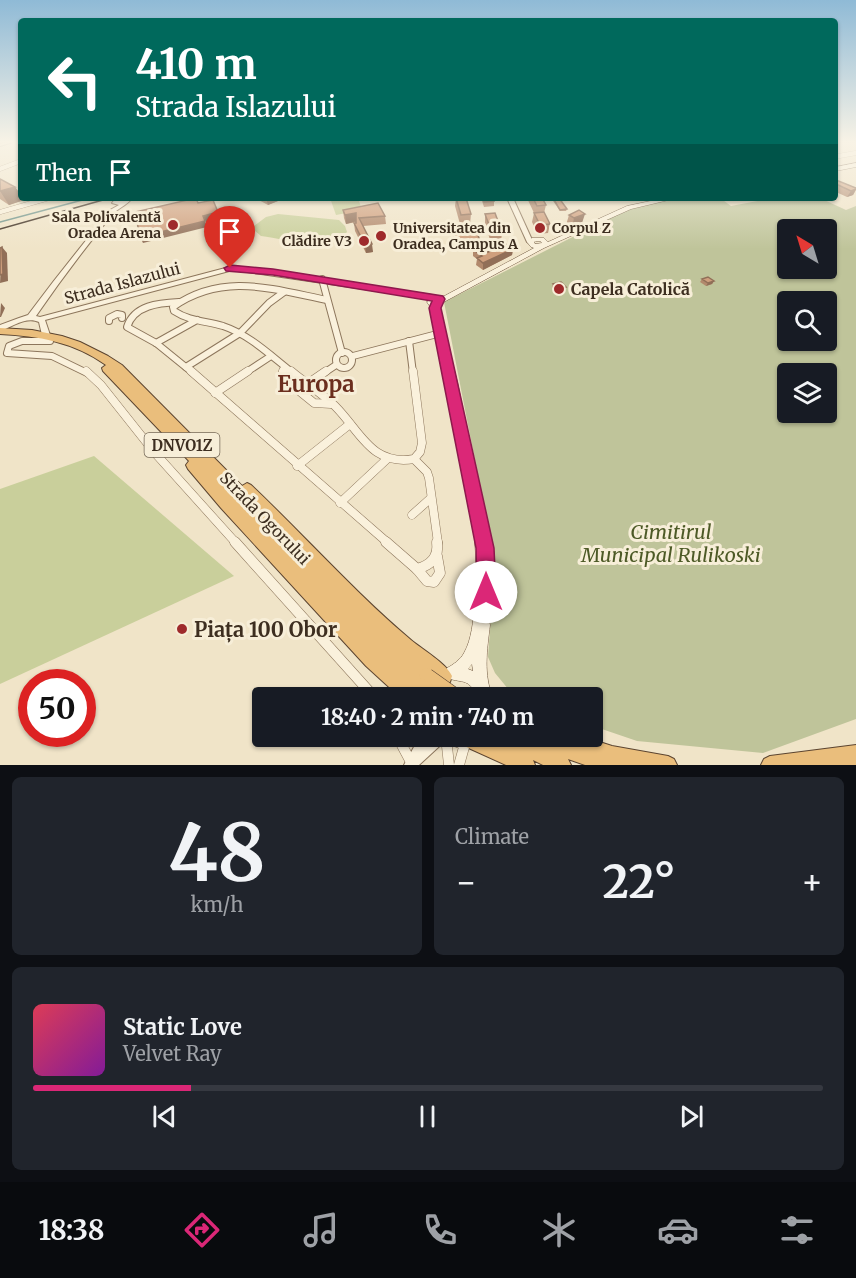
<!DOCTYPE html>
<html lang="en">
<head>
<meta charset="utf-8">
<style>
  body { margin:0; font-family:Merriweather,serif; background:#20242c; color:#f1f3f6; height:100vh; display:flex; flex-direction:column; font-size:22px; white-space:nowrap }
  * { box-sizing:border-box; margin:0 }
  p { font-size:20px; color:#9ea1a6 }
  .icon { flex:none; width:33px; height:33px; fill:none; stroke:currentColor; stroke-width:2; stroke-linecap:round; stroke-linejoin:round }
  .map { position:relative; height:765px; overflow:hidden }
  .sheet { display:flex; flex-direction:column; gap:12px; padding:12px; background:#0d0f14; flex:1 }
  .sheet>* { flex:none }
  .banner { position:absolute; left:18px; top:18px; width:820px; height:183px; border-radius:6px; box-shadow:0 2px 4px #0004; background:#00695c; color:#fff; overflow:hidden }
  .needle { width:39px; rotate:322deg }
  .fabs { position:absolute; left:777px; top:219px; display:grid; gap:12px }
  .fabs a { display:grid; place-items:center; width:60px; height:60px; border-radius:6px; background:#171b24; box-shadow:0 2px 4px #0004; font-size:30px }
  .speed { position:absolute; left:18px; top:669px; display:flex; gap:12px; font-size:30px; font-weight:700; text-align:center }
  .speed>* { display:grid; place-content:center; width:78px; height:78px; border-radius:50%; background:#171b24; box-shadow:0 2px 4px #0004; line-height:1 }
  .speed .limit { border:9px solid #d22; background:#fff; color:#111 }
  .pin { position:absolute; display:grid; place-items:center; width:51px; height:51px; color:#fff; margin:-62px -26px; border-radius:50% 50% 50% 0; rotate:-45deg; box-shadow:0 0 6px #0007 }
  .pin .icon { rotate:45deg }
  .me { position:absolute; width:66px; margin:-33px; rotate:0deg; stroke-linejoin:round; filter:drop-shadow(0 0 4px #0008) }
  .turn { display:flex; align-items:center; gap:21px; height:126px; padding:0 18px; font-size:27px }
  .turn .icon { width:78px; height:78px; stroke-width:2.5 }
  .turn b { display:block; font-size:42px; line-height:51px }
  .then { display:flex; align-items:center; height:57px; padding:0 18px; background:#0003; gap:12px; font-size:22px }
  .big { font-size:45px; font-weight:700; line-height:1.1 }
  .sheet .tile { flex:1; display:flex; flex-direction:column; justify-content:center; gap:9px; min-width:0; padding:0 21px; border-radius:9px; background:#20242c }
  .sheet .dial { align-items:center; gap:0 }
  .dial b { font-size:78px; line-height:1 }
  .song { display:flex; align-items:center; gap:18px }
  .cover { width:72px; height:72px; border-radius:9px; background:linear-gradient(135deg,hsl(350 70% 55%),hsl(290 70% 35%)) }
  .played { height:6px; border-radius:3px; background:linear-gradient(90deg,#db2777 20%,#363941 20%) }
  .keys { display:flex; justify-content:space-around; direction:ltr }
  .heat { display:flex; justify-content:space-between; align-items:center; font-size:33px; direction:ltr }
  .sheet .tiles { flex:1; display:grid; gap:12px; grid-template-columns:1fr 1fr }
  .tile:last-child { grid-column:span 2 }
  .trip { position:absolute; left:252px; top:687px; width:351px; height:60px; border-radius:6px; background:#171b24; box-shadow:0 2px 4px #0004; font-weight:700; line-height:60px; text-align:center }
  .dock { display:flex; height:96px; justify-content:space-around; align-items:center; background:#090b0e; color:#9ea1a6 }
  .dock .icon { width:42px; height:42px }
  .dock .current { color:#db2777 }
  .dock b { font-size:27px; color:#f1f3f6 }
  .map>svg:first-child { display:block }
</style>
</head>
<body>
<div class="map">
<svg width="856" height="765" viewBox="0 0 856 765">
  <rect width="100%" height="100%" fill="#f0e4c8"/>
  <g fill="#c9cf9b">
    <polygon points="330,198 358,198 362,210 336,215"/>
    <path d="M278,214l61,6 6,6 2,6c-17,20 -63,7 -86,4l-7,-6v-4l12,-9z"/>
    <polygon points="94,456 234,576 0,684 0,489"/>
  </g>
  <path fill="#bfc49a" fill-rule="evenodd" d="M680,198h40l11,8 43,-8h46l26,12 10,-4v513l-93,34 -126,-12 -44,-15 -1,-28h-74l-5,-3 -18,-22 -7,-16 7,-94 -51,-261 192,-97zM788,230h38v38h-38zM788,302h38v38h-38zM788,374h38v38h-38z"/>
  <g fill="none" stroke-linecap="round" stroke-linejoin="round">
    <polyline stroke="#6f938a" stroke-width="1.5" points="0,222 90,198"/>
    <g stroke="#8d765c" stroke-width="5">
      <g id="minor-far3">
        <polyline points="839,156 856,153"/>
        <polyline points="0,169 21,161"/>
        <polyline points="0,212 49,198"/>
      </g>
    </g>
    <g stroke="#8d765c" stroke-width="8">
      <g id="minor-far2">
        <polyline points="322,279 342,353"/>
        <path d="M179,302c-20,1 -45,3 -52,25l29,16 37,30"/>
        <polyline points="109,321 109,318 117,314 122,315 122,318"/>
        <polyline points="50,341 22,341 9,346 7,353 52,356 87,373"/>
        <polyline points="409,341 413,373"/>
        <polyline points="156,343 197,320"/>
        <circle cx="344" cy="360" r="8"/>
        <polyline points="353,356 441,333"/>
        <polyline points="186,367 240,333 269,303 284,292"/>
        <polyline points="245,373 271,356"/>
        <polyline points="283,373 284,367"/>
        <path d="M293,373c-22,-17 -43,-38 -70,-47 -17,-5 -34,-5 -49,-15l-1,-4c50,-35 99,-18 154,-7"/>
        <polyline points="324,373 336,365"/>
      </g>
    </g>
    <g stroke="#8d765c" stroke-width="9">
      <g id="minor-far1">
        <polyline points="86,371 101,385 155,453 236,543"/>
        <polyline points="191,371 388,543"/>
        <polyline points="283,371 282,377 314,403 331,404"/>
        <path d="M291,371c14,12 31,22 44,35 26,26 36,60 79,53l6,-7 2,-9 -9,-72"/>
        <polyline points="307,384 326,371"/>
        <polyline points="215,393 248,371"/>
        <polyline points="414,459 427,472 429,478 438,543"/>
        <polyline points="297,466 350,424"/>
        <polyline points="340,503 387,459"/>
        <polyline points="412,515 431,498"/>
      </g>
    </g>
    <g stroke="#8d765c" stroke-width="11">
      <g id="minor">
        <polyline points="235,542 375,698"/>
        <path d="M386,542l31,27c14,-4 22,-12 20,-27"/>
        <polyline points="417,569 427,581 434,582 440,573 437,556"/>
        <polyline points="397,736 412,764"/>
        <polyline points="446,737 449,765"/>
        <polyline points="459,765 466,740"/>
      </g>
    </g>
    <g stroke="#8d765c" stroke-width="2">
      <g id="tertiary">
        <polygon points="7,142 13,142 0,146 0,144"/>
        <path d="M116,198h6l-3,3h5l2,-3h6c-5,8 -15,10 -21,18 -26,32 -51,65 -75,100l4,1 193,-51 199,29 4,2 -4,2 -199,-29 -188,50 5,15 -4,3 -4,-3 -3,-13c-13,-6 -27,5 -39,9v-6l19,-7 9,-3 25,-33 57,-72 9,-5 -7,-2z"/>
        <polygon points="507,198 513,198 533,242 532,243 530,244 527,242"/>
        <polygon points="420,736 446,736 445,741 419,765 404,765"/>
      </g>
    </g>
    <g stroke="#6f573f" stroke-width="1">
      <g id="secondary">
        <polygon points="856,163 856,167 836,171 836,167"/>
        <path d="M665,198h12l-46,11 -87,39 -102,55h-6l-1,-2 99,-53 -3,-1 -4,-5 5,-4h12l4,4 79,-36zM536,241h4l2,2 -7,1 -1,-2z"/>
        <path d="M431,299l3,1 5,8 19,77 20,100 7,51 3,47 -2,37h3l1,5c-3,25 -7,49 3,73h-14c-12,-21 -14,-14 -32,-20l-2,-5 2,-5c6,-3 14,-9 17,-15 8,-14 9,-33 11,-48 7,-95 -22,-205 -44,-297l-4,-6zM472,664l1,7 -5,-2z"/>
        <polygon points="438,736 478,736 478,738 476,743 459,748 440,741"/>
      </g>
    </g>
    <g stroke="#5b4430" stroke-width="2">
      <g id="trunk">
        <path d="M0,328l32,2 30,6 18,6 28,14 14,9 120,121 5,-3 4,2c54,51 103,107 160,155 11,9 36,24 41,36l-2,6 -6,2 -10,-6 -1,4 -6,2 -1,8 -7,2 2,4h-20l-35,-32 -145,-158 -33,-39 -2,-4 3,-4 -86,-90 -1,-3 4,-3c-32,-23 -68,-29 -106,-31z"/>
        <polygon points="460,736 482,736 494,742 492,736 581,736 612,746 668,756 674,759 677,765 585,765 568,759 571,765 543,765 533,760 535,765 506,765 462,745 459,739"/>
        <polygon points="856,745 856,765 761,765 764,759 770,756"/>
      </g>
    </g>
    <use href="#minor-far3" stroke="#faf1dc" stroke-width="4.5"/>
    <use href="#minor-far2" stroke="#faf1dc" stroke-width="6"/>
    <use href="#minor-far1" stroke="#faf1dc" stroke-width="8"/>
    <use href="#minor" stroke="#faf1dc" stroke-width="10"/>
    <use href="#tertiary" fill="#faf1dc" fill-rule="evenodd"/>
    <use href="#secondary" fill="#faf1dc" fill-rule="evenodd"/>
    <use href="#trunk" fill="#eabe7c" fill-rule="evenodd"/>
    <g stroke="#3d2e20" stroke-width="1.5">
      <polyline points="841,142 856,142"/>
      <polyline points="0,229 110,198"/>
    </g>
    <g stroke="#5b4430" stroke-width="16" stroke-linecap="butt">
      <g id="trunk-bridge">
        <polyline points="427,676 458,698"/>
        <polyline points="420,686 436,698"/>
      </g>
    </g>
    <use href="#trunk-bridge" stroke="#eabe7c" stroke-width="15"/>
  </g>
  <g fill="#b2896c">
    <polygon points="0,179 15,187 21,195 21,198 24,200 9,205 0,199"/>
    <polygon points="836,180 856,188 856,190 853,195 847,197 836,192"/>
    <polygon points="255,198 277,198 278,201 268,205"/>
    <polygon points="456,198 471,214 470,224 460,224 455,206"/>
    <polygon points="481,198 493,198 494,201 494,206 484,207"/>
    <polygon points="527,198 542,198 546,205 544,213 550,224 548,233 538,234 532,222 534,213"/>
    <polygon points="551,198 559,198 567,209 566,211 560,211"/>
    <polygon points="343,210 385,216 386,224 363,226 373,252 366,253 355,231 354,223 356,223 356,222 346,224 344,218"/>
    <polygon points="485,214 502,232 501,242 491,243 485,223"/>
    <polygon points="569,215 582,223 572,228 566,225"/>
    <polygon points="452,226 481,243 481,246 488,252 513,249 512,255 483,270 476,265 477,259 473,256 473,250 457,251 452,233"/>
    <polygon points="702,279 714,281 712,284 706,286 700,282"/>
    <polygon points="553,284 566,287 565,290 558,292 552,287"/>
  </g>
  <g fill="#916f58">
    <polygon points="15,187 21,195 21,198 23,198 24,200 9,205 0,191"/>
    <polygon points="856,189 853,195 847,197 851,191"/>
    <polygon points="266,198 277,198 278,201 268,205"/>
    <polygon points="218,212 220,219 206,222 203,216"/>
    <polygon points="356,213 357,221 346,224 345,215"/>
    <polygon points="585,214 582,223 572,228 574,218"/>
    <polygon points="205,221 207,227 143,243 140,237"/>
    <polygon points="372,244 373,252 366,253 365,245"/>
    <polygon points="2,247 7,253 8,281 0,283"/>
    <polygon points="513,249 512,255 483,270 483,263"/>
    <polygon points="714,281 712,284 706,286 708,283"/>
    <polygon points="566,287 565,290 558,292 558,289"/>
    <polygon points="1,303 5,308 1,317 0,317"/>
  </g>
  <g fill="#cf9f7d" stroke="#916f58" stroke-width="1.5">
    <polygon points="0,179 15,187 0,191"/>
    <polygon points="836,180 856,188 856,189 851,191 836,184"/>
    <polygon points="196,198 198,203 213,200 218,212 203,216 205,221 140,237 135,212"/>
    <polygon points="456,198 466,198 471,214 461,215"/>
    <polygon points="483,198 493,198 494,201 484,202"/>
    <polygon points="533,198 542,198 546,205 537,206"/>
    <polygon points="553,198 559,198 567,209 560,210"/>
    <polygon points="378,203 385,216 359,218 372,244 365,245 354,223 356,223 356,213 345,215 343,210"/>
    <polygon points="579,210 585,214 574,218 569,215"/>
    <polygon points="544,212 550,224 540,225 534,213"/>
    <polygon points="495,213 502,232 492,233 485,214"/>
    <polygon points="452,226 468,226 477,233 481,243 457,245"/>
    <polygon points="506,244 513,249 483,263 477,258 482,256 474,250 482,246 488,252"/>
    <polygon points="2,247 3,274 0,275 0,248"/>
    <polygon points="708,277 714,281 708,283 702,279"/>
    <polygon points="561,282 566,287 558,289 553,284"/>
  </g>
  <linearGradient id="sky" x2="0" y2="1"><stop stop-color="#8fbad6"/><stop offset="0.57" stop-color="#f8f3e6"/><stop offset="1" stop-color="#f8f3e6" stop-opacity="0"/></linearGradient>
  <rect width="856" height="249" fill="url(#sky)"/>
  <polygon fill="#db2777" stroke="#8e194d" stroke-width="1.5" points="230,265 273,269 443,296 445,299 441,308 494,548 496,592 493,599 486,602 480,599 477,592 476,548 429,308 432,301 273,275 226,271 224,268"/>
  <g fill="#9e2a2b" stroke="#f7eed8" stroke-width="2">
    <circle cx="173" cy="225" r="6"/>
    <circle cx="540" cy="228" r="6"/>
    <circle cx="381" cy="236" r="6"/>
    <circle cx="364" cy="241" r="6"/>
    <circle cx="559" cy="289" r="6"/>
    <circle cx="182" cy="629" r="6"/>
  </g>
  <g text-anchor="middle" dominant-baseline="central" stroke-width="6" stroke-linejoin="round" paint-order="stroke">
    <g font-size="14" font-weight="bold" fill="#3d2e20" stroke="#f7eed8" text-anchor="end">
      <text x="161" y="217">Sala Polivalentă<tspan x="161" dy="16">Oradea Arena</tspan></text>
      <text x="393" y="228" text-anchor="start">Universitatea din<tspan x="393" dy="16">Oradea, Campus A</tspan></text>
      <text x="552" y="228" text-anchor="start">Corpul Z</text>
      <text x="352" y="241">Clădire V3</text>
    </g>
    <rect fill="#f7eed8" stroke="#756857" stroke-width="1.5" x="144.5" y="433" width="75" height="24" rx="4.5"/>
    <g font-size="15" font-weight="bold" fill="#3d2e20">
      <text x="182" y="445">DNVO1Z</text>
    </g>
    <g font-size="16" fill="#3d2e20" stroke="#f7eed8">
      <text transform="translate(122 283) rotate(-15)">Strada Islazului</text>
      <text transform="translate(265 518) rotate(46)">Strada Ogorului</text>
    </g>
    <g font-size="16" font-weight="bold" fill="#3d2e20" stroke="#f7eed8" text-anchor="start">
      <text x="571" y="289">Capela Catolică</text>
    </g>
    <g font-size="20" font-style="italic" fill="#4d5a26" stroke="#f7eed8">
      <text x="671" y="531">Cimitirul<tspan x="671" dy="23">Municipal Rulikoski</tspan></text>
    </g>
    <g font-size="20" font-weight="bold" fill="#3d2e20" stroke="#f7eed8" text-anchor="start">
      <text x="194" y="629">Piața 100 Obor</text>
    </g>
    <g font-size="22" font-weight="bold" fill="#6b2e1e" stroke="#f7eed8">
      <text x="316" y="384">Europa</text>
    </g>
  </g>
</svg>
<div class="fabs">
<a><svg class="needle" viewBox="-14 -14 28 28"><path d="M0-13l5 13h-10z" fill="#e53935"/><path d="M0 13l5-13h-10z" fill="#9ea1a6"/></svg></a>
<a><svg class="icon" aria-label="search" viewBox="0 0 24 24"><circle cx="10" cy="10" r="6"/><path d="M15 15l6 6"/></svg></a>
<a><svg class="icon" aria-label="layers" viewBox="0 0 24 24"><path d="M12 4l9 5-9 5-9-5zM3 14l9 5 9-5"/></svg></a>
</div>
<div class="speed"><div class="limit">50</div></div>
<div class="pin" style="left:230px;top:268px;background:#d93025"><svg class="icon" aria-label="arrive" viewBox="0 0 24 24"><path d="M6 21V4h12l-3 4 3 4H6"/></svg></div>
<svg class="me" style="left:486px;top:592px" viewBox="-20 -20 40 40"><circle r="19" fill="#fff"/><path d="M0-13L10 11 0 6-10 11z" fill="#db2777"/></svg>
<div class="trip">18:40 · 2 min · 740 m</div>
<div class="banner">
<div class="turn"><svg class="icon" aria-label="left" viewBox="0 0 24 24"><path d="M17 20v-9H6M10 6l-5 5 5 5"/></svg><div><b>410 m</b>Strada Islazului</div></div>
<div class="then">Then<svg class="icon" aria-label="arrive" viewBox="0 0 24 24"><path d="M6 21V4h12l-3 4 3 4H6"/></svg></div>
</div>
</div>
<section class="sheet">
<div class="tiles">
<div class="tile dial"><b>48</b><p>km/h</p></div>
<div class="tile"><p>Climate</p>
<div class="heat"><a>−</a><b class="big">22°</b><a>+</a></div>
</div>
<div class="tile">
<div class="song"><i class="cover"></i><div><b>Static Love</b><p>Velvet Ray</p></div></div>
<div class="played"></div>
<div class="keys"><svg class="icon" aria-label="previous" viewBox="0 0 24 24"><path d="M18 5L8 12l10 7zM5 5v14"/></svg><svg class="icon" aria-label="pause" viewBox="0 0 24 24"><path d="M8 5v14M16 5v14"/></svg><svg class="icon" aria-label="next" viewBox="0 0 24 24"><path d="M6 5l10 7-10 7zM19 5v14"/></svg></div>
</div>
</div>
</section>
<nav class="dock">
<b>18:38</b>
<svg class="icon current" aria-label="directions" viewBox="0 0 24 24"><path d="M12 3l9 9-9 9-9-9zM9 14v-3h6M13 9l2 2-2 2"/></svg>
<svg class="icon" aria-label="music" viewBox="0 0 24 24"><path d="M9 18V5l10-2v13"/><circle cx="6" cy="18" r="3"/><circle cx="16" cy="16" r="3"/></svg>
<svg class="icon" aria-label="phone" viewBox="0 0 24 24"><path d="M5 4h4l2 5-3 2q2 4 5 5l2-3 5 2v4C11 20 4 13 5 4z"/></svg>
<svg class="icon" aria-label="climate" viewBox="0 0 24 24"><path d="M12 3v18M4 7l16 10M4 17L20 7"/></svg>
<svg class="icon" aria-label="car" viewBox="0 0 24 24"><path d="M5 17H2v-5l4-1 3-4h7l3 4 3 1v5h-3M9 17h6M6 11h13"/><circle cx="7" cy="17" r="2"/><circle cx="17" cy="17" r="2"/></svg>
<svg class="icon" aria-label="filters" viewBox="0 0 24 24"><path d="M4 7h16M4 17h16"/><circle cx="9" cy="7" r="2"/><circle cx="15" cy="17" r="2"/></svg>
</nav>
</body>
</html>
